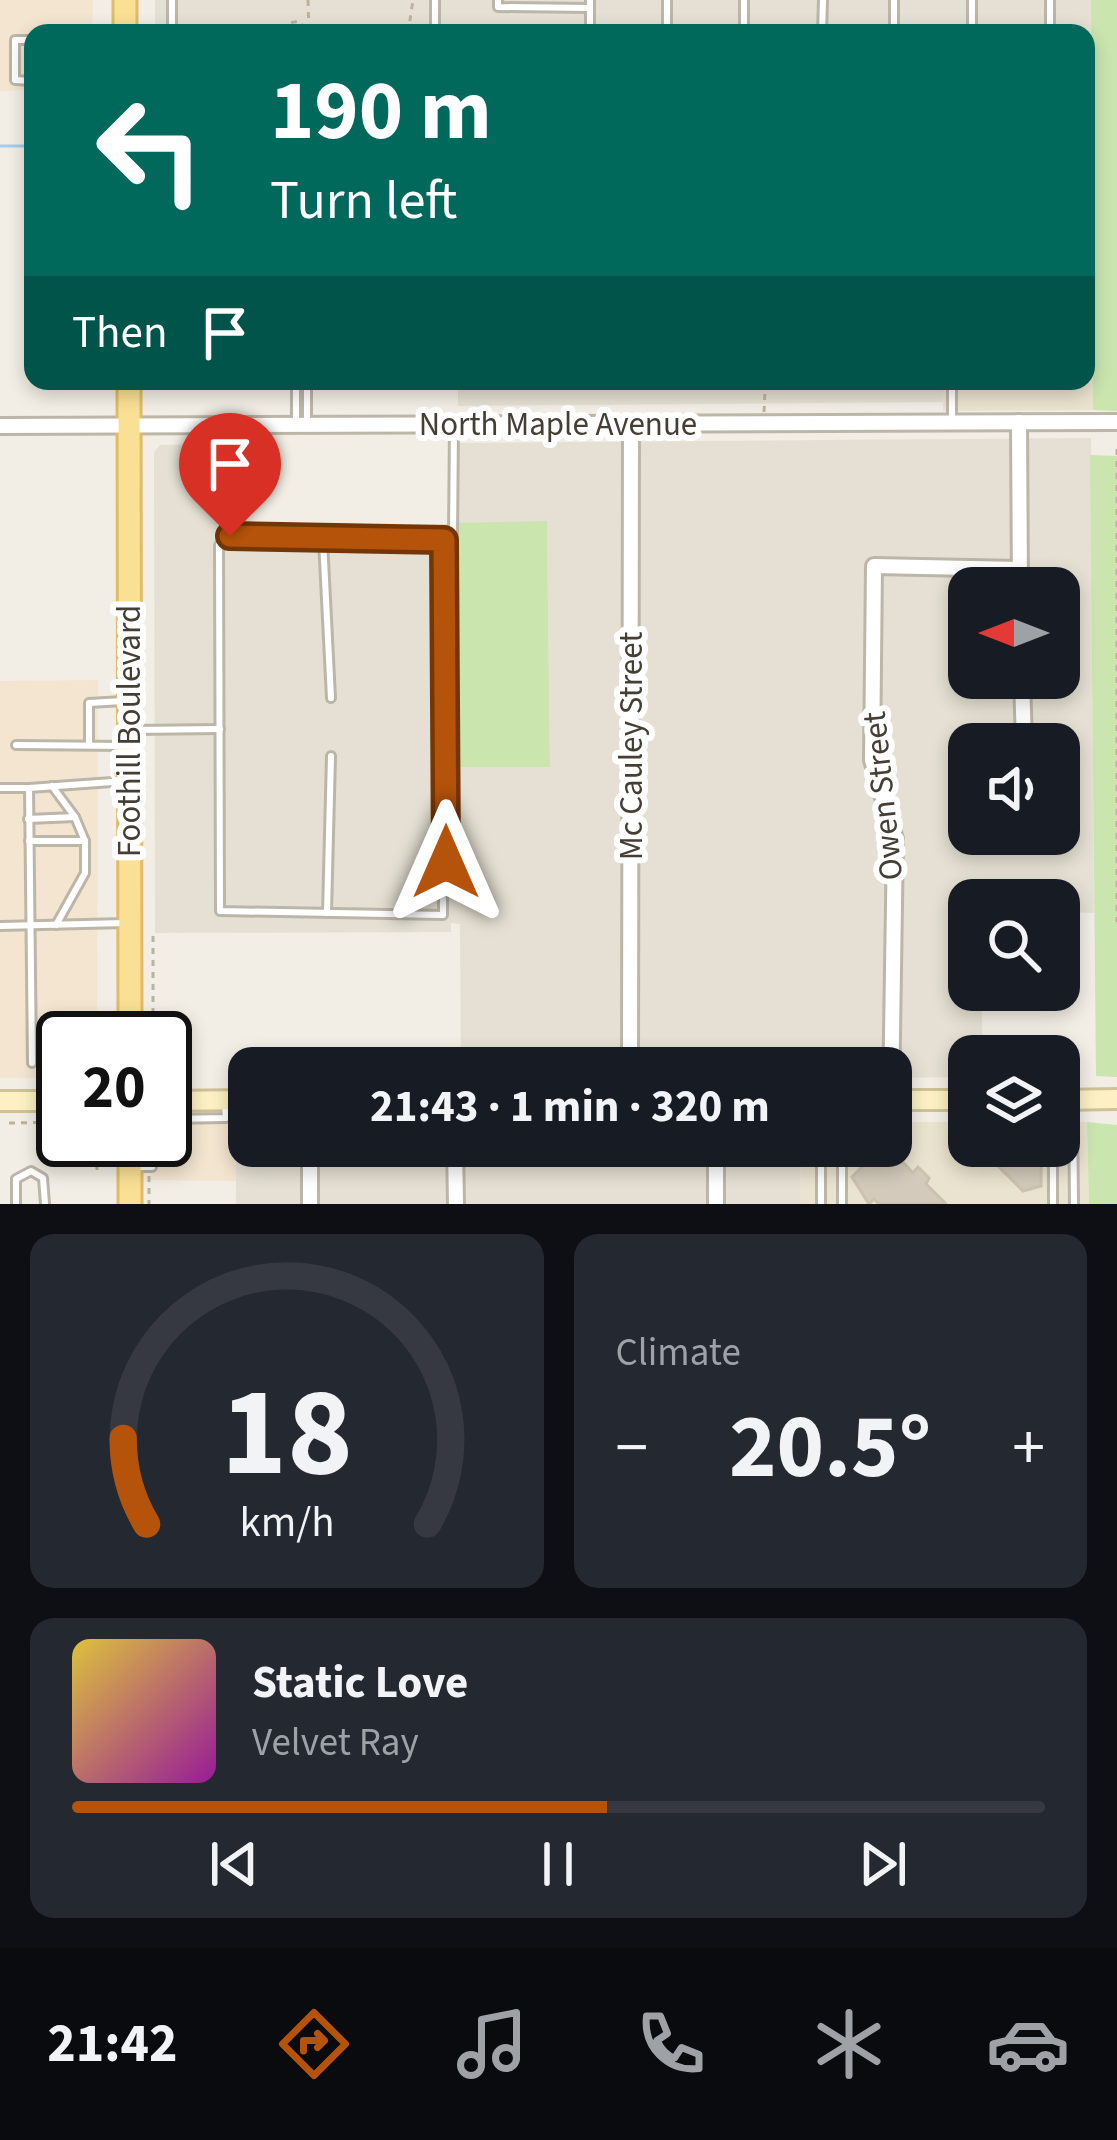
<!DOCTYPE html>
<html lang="en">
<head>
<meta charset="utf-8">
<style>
  body { margin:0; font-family:"Source Sans 3",sans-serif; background:#242831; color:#f1f3f6; height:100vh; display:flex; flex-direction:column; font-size:45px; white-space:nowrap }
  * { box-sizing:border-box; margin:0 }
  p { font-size:39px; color:#9ea1a6 }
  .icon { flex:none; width:66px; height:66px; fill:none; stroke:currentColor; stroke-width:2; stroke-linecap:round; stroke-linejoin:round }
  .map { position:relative; height:1204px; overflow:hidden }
  .details { display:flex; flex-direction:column; gap:30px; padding:30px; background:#0d0f14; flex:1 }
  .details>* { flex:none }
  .hud { position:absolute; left:24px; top:24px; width:1071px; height:366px; border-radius:24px; box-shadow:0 6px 18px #0003; background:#00695c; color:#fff; overflow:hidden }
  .needle { width:78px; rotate:270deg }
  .controls { position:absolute; left:948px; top:567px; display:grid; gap:24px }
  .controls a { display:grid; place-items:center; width:132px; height:132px; border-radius:24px; background:#171b24; box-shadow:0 6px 18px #0003; font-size:60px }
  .speed { position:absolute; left:36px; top:1011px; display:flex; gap:24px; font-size:60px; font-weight:700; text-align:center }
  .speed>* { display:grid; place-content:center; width:156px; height:156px; border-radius:50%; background:#171b24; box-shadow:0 6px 18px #0003; line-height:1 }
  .speed .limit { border:6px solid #111; border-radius:18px; background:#fff; color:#111 }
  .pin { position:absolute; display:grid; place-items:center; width:102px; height:102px; color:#fff; margin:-123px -51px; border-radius:50% 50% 50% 0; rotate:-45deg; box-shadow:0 0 12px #0007 }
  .pin .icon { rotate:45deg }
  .me { position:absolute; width:132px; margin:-66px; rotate:0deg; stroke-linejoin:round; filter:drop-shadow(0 0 9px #0008) }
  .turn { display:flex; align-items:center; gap:42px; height:252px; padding:0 48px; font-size:54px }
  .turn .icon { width:156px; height:156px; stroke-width:2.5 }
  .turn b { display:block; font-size:84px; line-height:102px }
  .then { display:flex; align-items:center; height:114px; padding:0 48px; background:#0003; gap:24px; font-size:45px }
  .big { font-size:90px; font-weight:700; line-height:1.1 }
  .details .widget { flex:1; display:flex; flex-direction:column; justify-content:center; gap:18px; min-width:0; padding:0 42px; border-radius:24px; background:#242831 }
  .details .dial { align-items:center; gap:0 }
  .dial svg { height:312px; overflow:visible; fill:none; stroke:#363941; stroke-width:7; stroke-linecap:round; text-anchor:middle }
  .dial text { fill:#f1f3f6; stroke:none }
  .song { display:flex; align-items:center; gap:36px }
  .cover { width:144px; height:144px; border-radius:18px; background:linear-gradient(135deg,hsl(50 70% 55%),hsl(300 70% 35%)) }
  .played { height:12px; border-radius:6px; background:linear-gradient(90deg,#b45309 55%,#363941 55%) }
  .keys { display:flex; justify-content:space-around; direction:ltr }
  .heat { display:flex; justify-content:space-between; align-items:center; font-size:66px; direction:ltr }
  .details .tiles { flex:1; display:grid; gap:30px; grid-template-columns:1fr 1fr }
  .widget:last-child { grid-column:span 2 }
  .trip { position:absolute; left:228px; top:1047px; width:684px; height:120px; border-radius:24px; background:#171b24; box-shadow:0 6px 18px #0003; font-weight:700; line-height:120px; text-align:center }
  .menu { display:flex; height:192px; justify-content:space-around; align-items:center; background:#090b0e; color:#9ea1a6 }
  .menu .icon { width:84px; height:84px }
  .menu .on { color:#b45309 }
  .menu b { font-size:54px; color:#f1f3f6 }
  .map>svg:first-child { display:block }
</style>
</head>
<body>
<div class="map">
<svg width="1117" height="1204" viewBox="0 0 1117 1204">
  <rect width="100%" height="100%" fill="#f2eee5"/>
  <g fill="#e5e0d3" fill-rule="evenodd">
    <polygon points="155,0 1091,0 1091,88 1086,88 1086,33 155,33"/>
    <polygon points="458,381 943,381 943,402 458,406"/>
    <path d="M1091,438l3,475 -35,-1v-12h-90v90h12l2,66h-14v21l-78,1v-10h-430l-1,-144 -9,-1v9l-296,1 -1,-481 6,-7 85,-2 1,81h204l1,-81zM547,522l3,245h-90l-1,-243zM969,588h90v90h-90zM969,744h90v90h-90z"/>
    <polygon points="236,1116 249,1116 249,1146 800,1146 801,1204 236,1204"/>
  </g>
  <g fill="#f3e5d0">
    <polygon points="0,0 93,0 92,33 33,33 33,90 0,91"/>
    <polygon points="98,680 97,1038 63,1038 63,1078 0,1078 0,681"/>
    <polygon points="165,1116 236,1116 236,1181 151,1180 151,1140 165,1140"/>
  </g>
  <g fill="#eae3cf">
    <polygon points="1086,88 1091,88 1093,410 943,411 943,381 1086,381"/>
    <polygon points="891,1122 969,1122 969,1146 1059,1146 1059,1122 1087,1122 1089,1204 801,1204 800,1146 891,1146"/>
  </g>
  <g fill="#cbe5af">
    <polygon points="1091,0 1117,0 1117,411 1093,410"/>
    <polygon points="1090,455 1117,456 1117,1077 1096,1076"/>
    <polygon points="547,521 550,767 460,767 459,523"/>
    <polygon points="1087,1122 1117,1125 1117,1204 1089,1204"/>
  </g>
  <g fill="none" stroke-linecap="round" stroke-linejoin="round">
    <polyline stroke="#a3cced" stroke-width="3" points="0,146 33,146"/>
  </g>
  <g fill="#d3cabb" stroke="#cdc2ae" stroke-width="3">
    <polygon points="864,1146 888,1146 913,1173 918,1167 929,1178 926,1184 946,1204 879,1204 874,1199 869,1204 852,1177 874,1155"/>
    <polygon points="978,1146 1011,1146 1022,1157 1032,1156 1031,1164 1041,1163 1041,1186 1023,1191"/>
  </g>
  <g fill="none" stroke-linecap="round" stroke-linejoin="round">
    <g stroke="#bcb6a8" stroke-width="12">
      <g id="lane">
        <polyline points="172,0 172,33"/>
        <polyline points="435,0 435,33"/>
        <polyline points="498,0 498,7 590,8"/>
        <polyline points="667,0 667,33"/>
        <polyline points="744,0 744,33"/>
        <polyline points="972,0 972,33"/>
        <polyline points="590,33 590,0"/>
        <polyline points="822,33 823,0"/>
        <polyline points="894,33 894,0"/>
        <polyline points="1050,33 1050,0"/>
        <polyline points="33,40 15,40 15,80 33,81"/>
        <polyline points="307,381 307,421"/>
        <polyline points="765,381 765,383"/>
        <polyline points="952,419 952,381"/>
        <polyline points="296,425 296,381"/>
        <polyline points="227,428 230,537 219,545 220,911 443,915 444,540"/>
        <polyline points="231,537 323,540"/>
        <polyline points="331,698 323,540 453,537 454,428"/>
        <polyline points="133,730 220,729"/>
        <polyline points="89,743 89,703 123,701"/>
        <polyline points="16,745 126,746"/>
        <polyline points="0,788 29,788"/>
        <polyline points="28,819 75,817 52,786"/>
        <polyline points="29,841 85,841 75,817"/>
        <polyline points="327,913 331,756"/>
        <polyline points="56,925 85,873 85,841"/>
        <polyline points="0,926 126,923"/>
        <polyline points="32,1063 29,788 126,781"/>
        <polyline points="1073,1106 1074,1204"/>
        <polyline points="165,1129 169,1119 226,1118 225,1104"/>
        <polyline points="821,1146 821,1204"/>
        <polyline points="842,1146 842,1204"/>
        <polyline points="1053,1146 1053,1204"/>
        <polyline points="135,1167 152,1167 152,1140"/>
        <polyline points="16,1204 16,1179 31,1171 43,1178 45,1204"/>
      </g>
    </g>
    <g stroke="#bcb6a8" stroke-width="20">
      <g id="street">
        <polyline points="1019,422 1020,588"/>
        <polyline points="0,426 1117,422"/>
        <polyline points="1022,678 1024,744"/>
        <polyline points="630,1068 631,424"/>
        <polyline points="891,1100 895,839 872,760 874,566 1019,569"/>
        <polyline points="310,1146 310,1204"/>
        <polyline points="455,1146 456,1204"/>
        <polyline points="716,1146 716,1204"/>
      </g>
    </g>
    <g stroke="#d0c296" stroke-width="24">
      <g id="secondary">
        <polyline points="891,1100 969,1100"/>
        <polyline points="1059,1100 1117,1099"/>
        <polyline points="0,1101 63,1101"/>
        <polyline points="165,1101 249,1100"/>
      </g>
    </g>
    <g stroke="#debd66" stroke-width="27">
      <g id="primary">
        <polyline points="125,0 125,33"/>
        <polyline points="129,381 130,1038"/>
        <polyline points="130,1140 130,1204"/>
      </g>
    </g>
    <g stroke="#beb29a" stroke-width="3" stroke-dasharray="6 6" stroke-linecap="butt">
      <polyline points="308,0 309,33"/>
      <polyline points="289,33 289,23 299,21 308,33"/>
      <polyline points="384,33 398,33"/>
      <polyline points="408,33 413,0"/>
      <polyline points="764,412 765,391"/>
      <polyline points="1117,449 1117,922"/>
      <polyline points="153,1038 153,932"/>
      <polyline points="9,1123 63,1122"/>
      <polyline points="96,1140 97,1171"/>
      <polyline points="149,1176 149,1204"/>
    </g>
    <use href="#lane" stroke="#fff" stroke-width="6"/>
    <use href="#street" stroke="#fff" stroke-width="14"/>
    <use href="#secondary" stroke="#fcf0c4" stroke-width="18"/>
    <use href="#primary" stroke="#fae095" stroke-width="21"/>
  </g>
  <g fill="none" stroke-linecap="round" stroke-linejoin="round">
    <g stroke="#753606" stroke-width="30">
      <polyline id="route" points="230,536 444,540 446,862"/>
    </g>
    <use href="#route" stroke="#b45309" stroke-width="21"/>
  </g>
  <g text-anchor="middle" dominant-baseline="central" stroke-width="12" stroke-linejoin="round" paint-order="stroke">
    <g font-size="33" fill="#443e35" stroke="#fff">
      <text x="558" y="424">North Maple Avenue</text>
      <text transform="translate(129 731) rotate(-90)">Foothill Boulevard</text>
      <text transform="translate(631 746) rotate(-90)">Mc Cauley Street</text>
      <text transform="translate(883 796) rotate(-96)">Owen Street</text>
    </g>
  </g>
</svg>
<div class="controls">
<a><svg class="needle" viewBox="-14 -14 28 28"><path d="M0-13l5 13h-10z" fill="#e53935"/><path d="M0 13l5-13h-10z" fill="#9ea1a6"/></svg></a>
<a><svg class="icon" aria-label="sound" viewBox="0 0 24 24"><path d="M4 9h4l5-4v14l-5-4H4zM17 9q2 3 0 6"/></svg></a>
<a><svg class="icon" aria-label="search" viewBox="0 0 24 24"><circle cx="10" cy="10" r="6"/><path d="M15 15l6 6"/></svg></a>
<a><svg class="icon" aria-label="layers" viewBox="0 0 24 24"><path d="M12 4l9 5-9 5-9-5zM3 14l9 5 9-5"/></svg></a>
</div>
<div class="speed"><div class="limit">20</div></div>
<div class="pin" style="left:230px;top:536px;background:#d93025"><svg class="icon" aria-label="arrive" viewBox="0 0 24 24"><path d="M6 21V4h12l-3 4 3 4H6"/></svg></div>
<svg class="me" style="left:446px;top:862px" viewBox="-20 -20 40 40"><path d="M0-17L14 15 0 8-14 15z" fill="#b45309" stroke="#fff" stroke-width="4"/></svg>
<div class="trip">21:43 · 1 min · 320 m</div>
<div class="hud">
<div class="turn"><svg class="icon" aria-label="left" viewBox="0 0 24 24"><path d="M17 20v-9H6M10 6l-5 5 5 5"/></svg><div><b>190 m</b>Turn left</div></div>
<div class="then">Then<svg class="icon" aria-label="arrive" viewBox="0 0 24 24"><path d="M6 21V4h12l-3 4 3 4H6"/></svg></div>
</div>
</div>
<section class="details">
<div class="tiles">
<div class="widget dial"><svg viewBox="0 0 100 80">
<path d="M14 69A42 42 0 1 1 86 69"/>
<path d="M14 69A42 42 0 0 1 8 47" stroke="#b45309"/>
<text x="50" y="56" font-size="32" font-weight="700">18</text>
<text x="50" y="72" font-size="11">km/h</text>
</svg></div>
<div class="widget"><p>Climate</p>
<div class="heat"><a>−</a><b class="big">20.5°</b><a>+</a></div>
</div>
<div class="widget">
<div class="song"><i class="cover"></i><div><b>Static Love</b><p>Velvet Ray</p></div></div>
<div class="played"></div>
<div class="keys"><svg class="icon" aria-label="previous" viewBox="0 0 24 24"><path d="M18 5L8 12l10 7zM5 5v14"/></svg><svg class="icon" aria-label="pause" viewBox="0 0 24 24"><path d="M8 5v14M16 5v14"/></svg><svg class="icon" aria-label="next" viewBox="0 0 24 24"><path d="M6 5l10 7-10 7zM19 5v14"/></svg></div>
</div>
</div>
</section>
<nav class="menu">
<b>21:42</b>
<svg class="icon on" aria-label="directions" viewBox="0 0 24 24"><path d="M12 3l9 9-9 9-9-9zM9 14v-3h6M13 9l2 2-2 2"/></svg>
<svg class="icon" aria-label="music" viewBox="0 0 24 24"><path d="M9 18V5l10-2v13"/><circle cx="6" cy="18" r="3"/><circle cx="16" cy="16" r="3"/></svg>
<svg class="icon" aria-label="phone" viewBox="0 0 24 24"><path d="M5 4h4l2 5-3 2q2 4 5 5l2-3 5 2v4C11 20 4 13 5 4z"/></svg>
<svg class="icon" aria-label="climate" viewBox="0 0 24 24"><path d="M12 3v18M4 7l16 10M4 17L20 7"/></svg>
<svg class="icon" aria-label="car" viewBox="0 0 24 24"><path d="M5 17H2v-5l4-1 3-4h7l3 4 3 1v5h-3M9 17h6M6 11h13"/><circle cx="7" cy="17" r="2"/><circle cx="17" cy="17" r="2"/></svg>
</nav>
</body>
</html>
